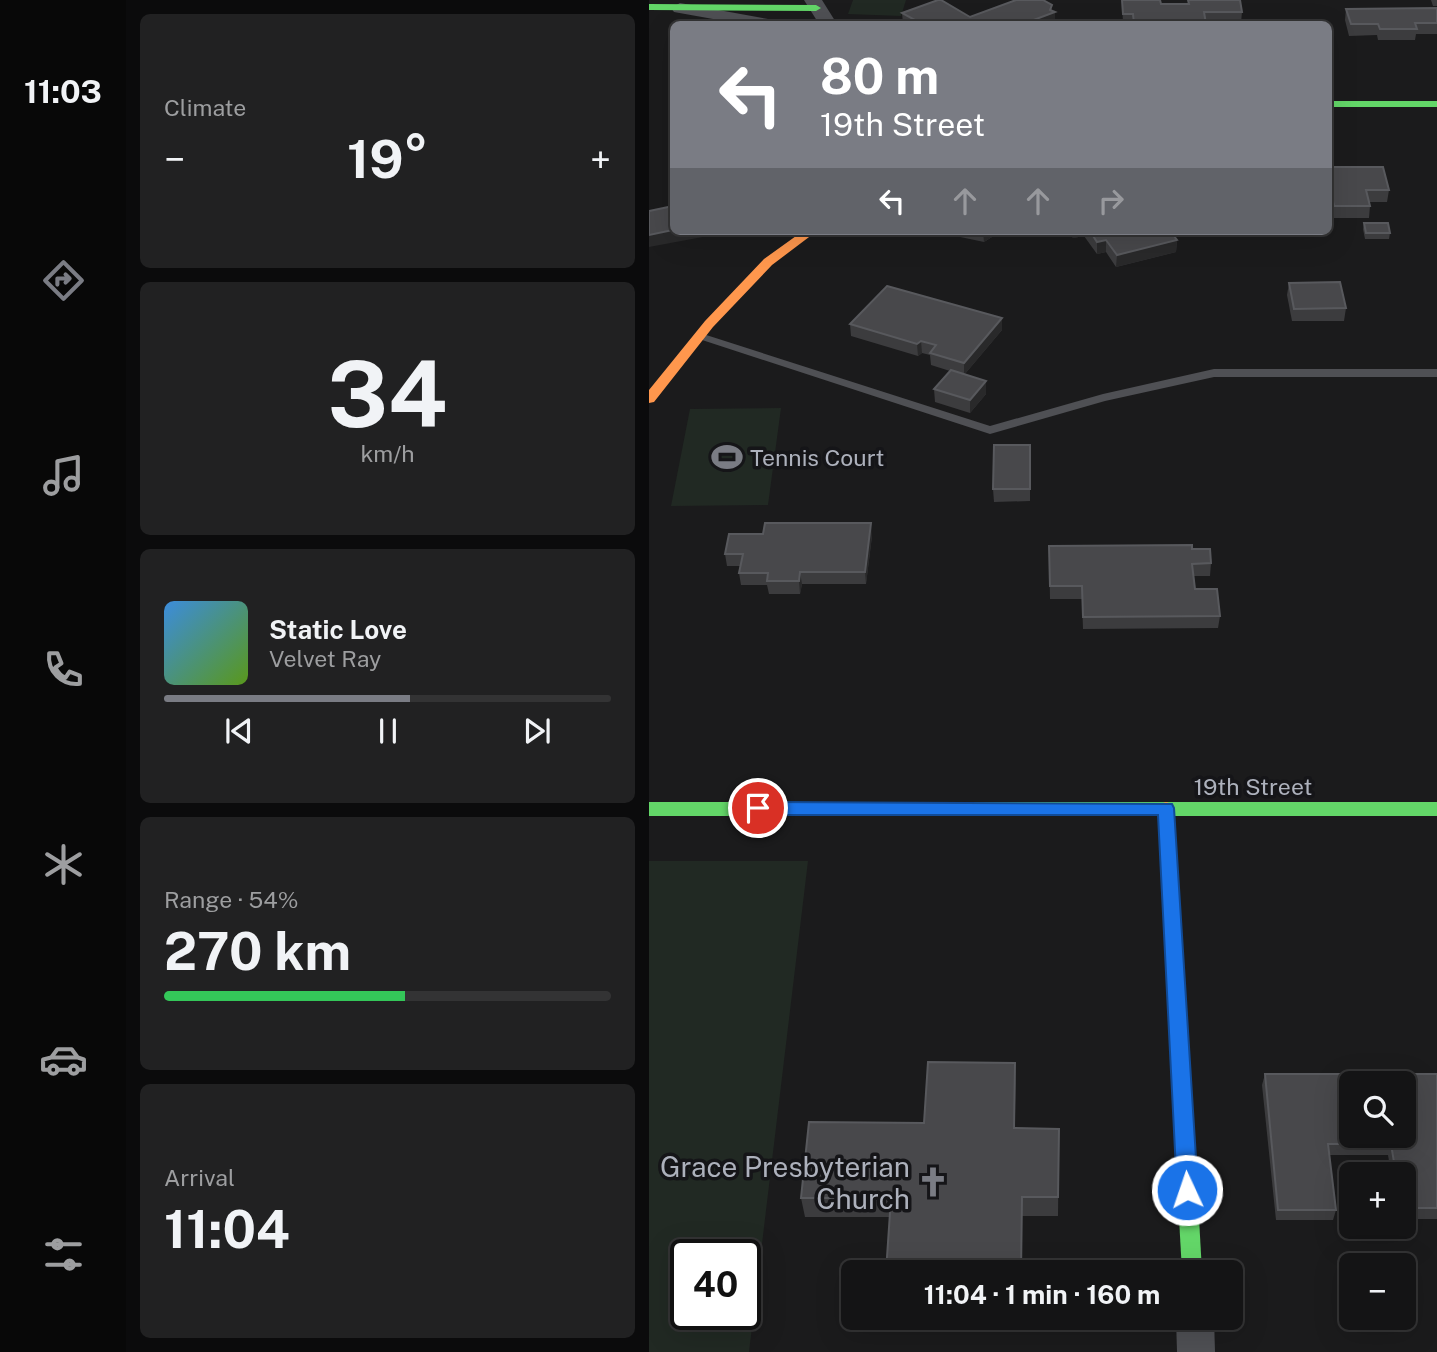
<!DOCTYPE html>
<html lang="en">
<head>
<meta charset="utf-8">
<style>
  body { margin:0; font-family:"Public Sans",sans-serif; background:#212122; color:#f1f3f6; height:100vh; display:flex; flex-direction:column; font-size:26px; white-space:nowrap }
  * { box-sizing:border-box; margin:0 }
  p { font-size:23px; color:#9d9ea0 }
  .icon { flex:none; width:38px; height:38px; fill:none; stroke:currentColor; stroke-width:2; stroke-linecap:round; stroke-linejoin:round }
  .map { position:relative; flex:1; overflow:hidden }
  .side { display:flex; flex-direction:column; gap:14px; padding:14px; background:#0b0b0c; width:523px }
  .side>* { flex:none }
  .hud { position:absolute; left:21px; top:21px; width:662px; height:214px; border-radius:10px; box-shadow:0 7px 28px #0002,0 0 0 2px #333334; background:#7a7c84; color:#fff; overflow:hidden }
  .buttons { position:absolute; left:690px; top:1071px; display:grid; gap:14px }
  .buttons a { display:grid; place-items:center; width:77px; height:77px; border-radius:10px; background:#141415; box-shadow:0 7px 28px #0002,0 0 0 2px #333334; font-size:35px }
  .speed { position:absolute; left:21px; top:1239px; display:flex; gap:14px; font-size:35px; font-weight:700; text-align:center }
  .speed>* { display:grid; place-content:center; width:91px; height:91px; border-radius:50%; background:#141415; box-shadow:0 7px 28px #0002,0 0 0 2px #333334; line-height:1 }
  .speed .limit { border:4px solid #111; border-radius:10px; background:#fff; color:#111 }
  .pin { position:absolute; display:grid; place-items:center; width:60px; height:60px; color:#fff; margin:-30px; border:4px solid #fff; border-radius:50%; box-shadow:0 2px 7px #0007 }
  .me { position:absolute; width:77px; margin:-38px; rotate:357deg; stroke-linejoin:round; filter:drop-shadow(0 0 5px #0008) }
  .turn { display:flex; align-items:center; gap:24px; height:147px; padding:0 35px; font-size:32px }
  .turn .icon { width:91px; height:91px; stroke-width:2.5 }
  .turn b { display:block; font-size:49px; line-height:60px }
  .lanes { display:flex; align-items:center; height:66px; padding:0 35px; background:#0003; justify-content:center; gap:35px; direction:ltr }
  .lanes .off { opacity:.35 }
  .big { font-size:52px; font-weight:700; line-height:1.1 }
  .side .card { flex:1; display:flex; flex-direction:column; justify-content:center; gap:10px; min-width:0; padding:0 24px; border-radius:10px; background:#212122 }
  .side .dial { align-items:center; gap:0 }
  .dial b { font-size:91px; line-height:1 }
  .song { display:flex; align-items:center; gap:21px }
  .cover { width:84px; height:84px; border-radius:10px; background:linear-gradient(135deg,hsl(210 70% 55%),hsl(90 70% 35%)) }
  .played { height:7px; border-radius:4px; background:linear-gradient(90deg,#7a7c84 55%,#333334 55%) }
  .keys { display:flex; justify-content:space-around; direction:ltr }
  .heat { display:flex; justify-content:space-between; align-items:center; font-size:38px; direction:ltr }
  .charge { height:10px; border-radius:5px; background:linear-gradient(90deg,#34c759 54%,#333334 0) }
  .trip { position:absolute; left:192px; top:1260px; width:402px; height:70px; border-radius:10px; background:#141415; box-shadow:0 7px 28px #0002,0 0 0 2px #333334; font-weight:700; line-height:70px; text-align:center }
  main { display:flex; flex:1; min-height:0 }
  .tabs { display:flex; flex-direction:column; width:126px; justify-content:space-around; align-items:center; background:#080808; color:#9d9ea0 }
  .tabs .icon { width:49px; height:49px }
  .tabs .on { color:#7a7c84 }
  .tabs b { font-size:32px; color:#f1f3f6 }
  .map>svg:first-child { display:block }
</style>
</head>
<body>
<main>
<nav class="tabs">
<b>11:03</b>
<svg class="icon on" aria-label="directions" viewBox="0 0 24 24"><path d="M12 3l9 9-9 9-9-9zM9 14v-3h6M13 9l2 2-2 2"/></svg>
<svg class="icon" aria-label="music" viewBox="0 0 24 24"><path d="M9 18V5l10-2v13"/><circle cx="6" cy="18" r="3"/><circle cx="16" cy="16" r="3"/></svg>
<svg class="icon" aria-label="phone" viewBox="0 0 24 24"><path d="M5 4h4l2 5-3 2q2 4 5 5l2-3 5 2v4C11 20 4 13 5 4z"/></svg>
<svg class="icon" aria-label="climate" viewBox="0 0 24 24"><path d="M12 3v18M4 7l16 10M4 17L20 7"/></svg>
<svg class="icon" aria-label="car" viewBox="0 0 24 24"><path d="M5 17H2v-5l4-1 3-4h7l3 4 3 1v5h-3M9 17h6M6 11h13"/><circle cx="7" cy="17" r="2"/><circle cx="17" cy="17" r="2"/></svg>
<svg class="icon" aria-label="filters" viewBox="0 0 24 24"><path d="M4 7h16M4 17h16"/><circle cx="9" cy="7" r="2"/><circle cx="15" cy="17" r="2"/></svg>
</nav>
<section class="side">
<div class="card"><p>Climate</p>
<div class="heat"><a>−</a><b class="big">19°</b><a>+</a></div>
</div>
<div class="card dial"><b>34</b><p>km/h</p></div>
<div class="card">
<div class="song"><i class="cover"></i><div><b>Static Love</b><p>Velvet Ray</p></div></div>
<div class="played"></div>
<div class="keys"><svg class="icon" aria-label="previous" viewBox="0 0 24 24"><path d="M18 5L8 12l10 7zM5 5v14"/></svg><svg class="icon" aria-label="pause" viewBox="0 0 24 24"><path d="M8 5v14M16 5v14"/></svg><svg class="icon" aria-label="next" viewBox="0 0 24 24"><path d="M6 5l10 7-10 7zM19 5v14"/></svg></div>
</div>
<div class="card"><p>Range · 54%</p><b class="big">270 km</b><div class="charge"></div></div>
<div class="card"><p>Arrival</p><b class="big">11:04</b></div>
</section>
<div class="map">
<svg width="788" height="1352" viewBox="0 0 788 1352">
  <rect width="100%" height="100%" fill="#1b1b1c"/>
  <g fill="#212923" fill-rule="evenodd">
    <polygon points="204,0 257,0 252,16 199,14"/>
    <polygon points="132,408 119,505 22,506 41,409"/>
    <path d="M0,861h159l-59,491h-100zM37,1255h59v59h-59z"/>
  </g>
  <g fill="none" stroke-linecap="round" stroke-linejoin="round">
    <polygon fill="#4f5054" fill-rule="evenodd" points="51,333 341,426 454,394 565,369 788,369 788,377 565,377 456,401 341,434 47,338 45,336"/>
    <g fill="#4f5054" fill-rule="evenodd">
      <polygon points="155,0 173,0 188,24 170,24"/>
      <polygon points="31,3 119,19 128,24 92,24 25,12 22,8"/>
      <polygon points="527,1318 565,1318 566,1352 528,1352"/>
    </g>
    <g fill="#63d668" fill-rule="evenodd">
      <polygon points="0,4 167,5 172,8 167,11 0,10"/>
      <rect x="679" y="101" width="109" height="6"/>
      <rect x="0" y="802" width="788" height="14"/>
      <polygon points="538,1173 545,1175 548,1182 553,1272 533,1272 528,1182 531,1175"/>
    </g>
    <g fill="#ff974d" fill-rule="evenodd">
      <polygon points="154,231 168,231 123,265 64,327 5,402 0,403 0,390 56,321 115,259"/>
      <polygon points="517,802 523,804 525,809 548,1182 545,1189 538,1191 531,1189 528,1182 509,809 511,804"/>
    </g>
  </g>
  <g fill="#3c3c3e">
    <polygon points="473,0 512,4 539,4 539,0 593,12 592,23 556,23 557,24 474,24"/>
    <polygon points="782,0 788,0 788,6 784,6"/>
    <polygon points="403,5 403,11 406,12 406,23 403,24 254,24 253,13 321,17"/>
    <polygon points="788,8 788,34 767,34 766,40 729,40 728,35 700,36 696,20 697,9"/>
    <polygon points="679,167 740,190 738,202 720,202 721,206 720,218 683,218 680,203 679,203"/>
    <polygon points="715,223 741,233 740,239 716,239 714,229"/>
    <polygon points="297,231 354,231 351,232 335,242 297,234"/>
    <polygon points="419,231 525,231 525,235 528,240 527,252 467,267 457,252 448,254 435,236 424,238"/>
    <polygon points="640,283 697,308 695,321 643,321 638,295"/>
    <polygon points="201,324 353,330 315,375 337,381 337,394 321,413 286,402 285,389 301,371 282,365 281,355 273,353 269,356 202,336"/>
    <polygon points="381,445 381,501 345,502 344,489"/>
    <polygon points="223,536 217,584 153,584 151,594 120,594 118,585 92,585 90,573 91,566 78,566 76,554"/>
    <polygon points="400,546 543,549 562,563 561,576 545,576 546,589 571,616 569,628 434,629 433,599 401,599"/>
    <polygon points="366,1063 366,1128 410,1129 409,1216 373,1216 372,1272 237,1272 241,1217 156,1217 152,1198 275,1123"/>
    <polygon points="616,1074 788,1074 788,1219 754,1219 754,1174 742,1174 739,1155 680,1155 687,1210 684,1220 627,1220 613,1085"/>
  </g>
  <g fill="#29292a">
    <polygon points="403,5 403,13 406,12 406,23 403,24 374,24 401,10"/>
    <polygon points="24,230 75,231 75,233 0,247 0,235"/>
    <polygon points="334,231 354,231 351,232 335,242"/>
    <polygon points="368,231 396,231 369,236"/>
    <polygon points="424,231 435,231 435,236 424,238"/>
    <polygon points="457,240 457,252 448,254 448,242"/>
    <polygon points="528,240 527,252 467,267 468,255"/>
    <polygon points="353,318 353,330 315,375 315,363"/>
    <polygon points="272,341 273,353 269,356 268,344"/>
    <polygon points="337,381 337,394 321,413 321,400"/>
    <polygon points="222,523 223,536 217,584 216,572"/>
    <polygon points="151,572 153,584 151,594 150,581"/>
    <polygon points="366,1063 367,1083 365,1148 365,1128"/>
  </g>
  <g fill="#48484b" stroke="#58595d" stroke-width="2" fill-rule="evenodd">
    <polygon points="289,0 292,0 321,17 367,0 394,0 403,5 401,10 406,12 374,24 273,24 253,13"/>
    <polygon points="473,0 511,0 512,4 540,4 539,0 591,0 593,12 555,12 557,24 485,24 484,14 474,14"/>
    <polygon points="788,8 788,23 766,23 768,29 731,29 729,24 702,24 697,9"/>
    <polygon points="679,167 734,167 740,190 717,190 721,206 685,206 682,191 679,191"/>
    <polygon points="24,191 24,202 21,192"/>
    <polygon points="24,206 24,230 0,235 0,211"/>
    <polygon points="715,223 739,223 741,233 717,233"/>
    <polygon points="441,231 521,231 528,240 468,255 457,240 448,242"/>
    <polygon points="691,282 697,308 645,309 640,283"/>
    <polygon points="238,286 353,318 315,363 281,353 287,345 272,341 268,344 201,324"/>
    <polygon points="302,370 337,381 321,400 285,389"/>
    <polygon points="345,445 381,445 381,489 344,489"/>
    <polygon points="116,523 222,523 216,572 151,572 150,581 118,581 119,573 90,573 94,554 76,554 80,534 114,534"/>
    <polygon points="543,545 543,549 561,549 562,563 543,564 546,589 568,589 571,616 434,617 433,586 401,586 400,546"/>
    <polygon points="279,1062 366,1063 365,1128 410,1129 409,1197 373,1197 372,1272 237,1272 242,1198 152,1198 160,1122 275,1123"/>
    <path d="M616,1074h172v134h-34v-34h-7l-5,-30h-63l8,66h-58zM702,1083h52v53h-52z"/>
  </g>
  <polygon fill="#1a73e8" stroke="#114b97" stroke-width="2" points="109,802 523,804 525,808 549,1190 546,1197 538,1200 531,1197 528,1190 509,815 109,815 103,813 100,808 103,804"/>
  <defs>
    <g id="stadium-bare" transform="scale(2.415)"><path d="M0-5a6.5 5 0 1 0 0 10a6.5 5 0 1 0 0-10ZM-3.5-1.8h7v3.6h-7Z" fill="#7a7c84" stroke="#151518" stroke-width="2.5" paint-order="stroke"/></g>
    <g id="church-bare" transform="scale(2.415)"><path d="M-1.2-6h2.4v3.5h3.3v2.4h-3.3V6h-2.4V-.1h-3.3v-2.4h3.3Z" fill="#7a7c84" stroke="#151518" stroke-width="2.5" paint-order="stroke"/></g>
  </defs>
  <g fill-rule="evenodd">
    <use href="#stadium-bare" x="78" y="457"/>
    <use href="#church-bare" x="284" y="1182"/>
  </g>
  <g text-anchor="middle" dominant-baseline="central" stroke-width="7" stroke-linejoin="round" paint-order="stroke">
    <g font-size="23" fill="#adb1bc" stroke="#151518" text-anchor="start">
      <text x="101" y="457">Tennis Court</text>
    </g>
    <g font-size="23" fill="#adb1bc" stroke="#151518">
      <text x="604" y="786">19th Street</text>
    </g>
    <g font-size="28" fill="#adb1bc" stroke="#151518" text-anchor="end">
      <text x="261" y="1166">Grace Presbyterian<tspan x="261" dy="32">Church</tspan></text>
    </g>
  </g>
</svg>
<div class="buttons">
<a><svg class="icon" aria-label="search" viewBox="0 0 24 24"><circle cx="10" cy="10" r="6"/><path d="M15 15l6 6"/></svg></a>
<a>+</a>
<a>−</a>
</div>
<div class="speed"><div class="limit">40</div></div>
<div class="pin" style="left:109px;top:808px;background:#d93025"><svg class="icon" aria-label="arrive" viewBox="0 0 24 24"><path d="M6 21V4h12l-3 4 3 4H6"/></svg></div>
<svg class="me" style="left:538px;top:1190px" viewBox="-20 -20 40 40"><circle r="17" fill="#1a73e8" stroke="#fff" stroke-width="3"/><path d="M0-11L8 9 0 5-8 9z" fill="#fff"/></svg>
<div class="trip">11:04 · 1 min · 160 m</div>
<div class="hud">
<div class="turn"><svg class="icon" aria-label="left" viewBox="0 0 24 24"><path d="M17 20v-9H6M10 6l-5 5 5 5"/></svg><div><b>80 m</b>19th Street</div></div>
<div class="lanes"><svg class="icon" aria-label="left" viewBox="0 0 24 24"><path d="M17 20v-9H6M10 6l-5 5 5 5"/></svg><svg class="icon off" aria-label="ahead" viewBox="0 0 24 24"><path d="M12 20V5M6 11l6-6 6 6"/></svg><svg class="icon off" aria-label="ahead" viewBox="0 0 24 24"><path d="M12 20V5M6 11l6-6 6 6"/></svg><svg class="icon off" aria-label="right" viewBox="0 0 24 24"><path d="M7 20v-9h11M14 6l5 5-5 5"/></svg></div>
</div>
</div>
</main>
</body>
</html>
